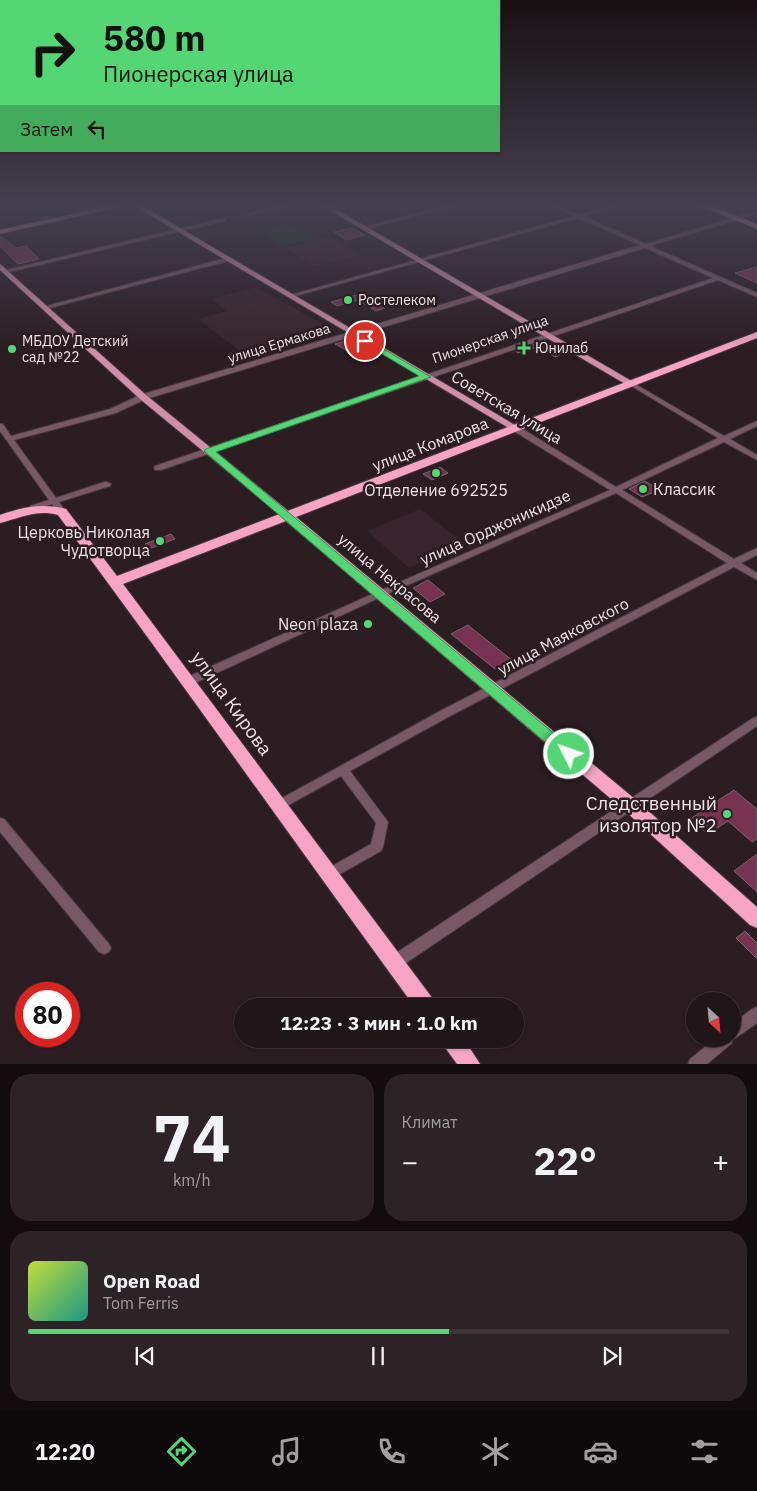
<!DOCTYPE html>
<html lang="ru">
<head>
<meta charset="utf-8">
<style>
  body { margin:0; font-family:"IBM Plex Sans",sans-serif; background:#2d2327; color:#f1f3f6; height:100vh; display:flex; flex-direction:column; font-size:19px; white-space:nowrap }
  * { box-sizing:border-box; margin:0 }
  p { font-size:16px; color:#a29fa2 }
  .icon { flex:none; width:28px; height:28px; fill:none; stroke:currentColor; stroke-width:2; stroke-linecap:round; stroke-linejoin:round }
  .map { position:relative; height:1064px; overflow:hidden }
  .side { display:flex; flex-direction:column; gap:10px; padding:10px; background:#120c0e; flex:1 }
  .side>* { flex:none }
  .guide { position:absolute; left:0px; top:0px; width:500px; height:152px; box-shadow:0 1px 4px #0004,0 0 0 1px #3d3539; background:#53d673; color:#111; overflow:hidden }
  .needle { width:32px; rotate:154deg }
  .buttons { position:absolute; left:686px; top:992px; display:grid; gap:10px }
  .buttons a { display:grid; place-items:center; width:55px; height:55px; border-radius:50%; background:#20161a; box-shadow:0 1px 4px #0004,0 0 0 1px #3d3539; font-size:25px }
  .speed { position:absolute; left:15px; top:982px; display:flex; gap:10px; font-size:25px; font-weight:700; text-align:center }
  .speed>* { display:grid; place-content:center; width:65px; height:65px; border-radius:50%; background:#20161a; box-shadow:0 1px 4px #0004,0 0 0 1px #3d3539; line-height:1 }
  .speed .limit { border:8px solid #d22; background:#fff; color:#111 }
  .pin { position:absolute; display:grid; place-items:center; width:42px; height:42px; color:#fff; margin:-21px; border:2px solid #fff; border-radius:50%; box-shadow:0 1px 5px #0007 }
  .me { position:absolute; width:55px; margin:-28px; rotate:311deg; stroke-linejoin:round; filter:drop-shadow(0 0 4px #0008) }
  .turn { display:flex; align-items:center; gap:18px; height:105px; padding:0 20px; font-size:22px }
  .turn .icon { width:65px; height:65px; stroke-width:2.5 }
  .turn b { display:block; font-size:35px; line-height:42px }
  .then { display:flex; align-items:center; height:48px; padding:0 20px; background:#0003; gap:10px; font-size:19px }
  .big { font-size:38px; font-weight:700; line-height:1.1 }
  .side .tile { flex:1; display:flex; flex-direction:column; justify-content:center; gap:8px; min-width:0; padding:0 18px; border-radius:20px; background:#2d2327 }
  .side .dial { align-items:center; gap:0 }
  .dial b { font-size:65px; line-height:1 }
  .song { display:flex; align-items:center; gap:15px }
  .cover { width:60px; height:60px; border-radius:8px; background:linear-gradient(135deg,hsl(70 70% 55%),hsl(170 70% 35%)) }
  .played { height:5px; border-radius:2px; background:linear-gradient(90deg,#53d673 60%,#3d3539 60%) }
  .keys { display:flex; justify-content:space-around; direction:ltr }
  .heat { display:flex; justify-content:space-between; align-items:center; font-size:28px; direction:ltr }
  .side .tiles { flex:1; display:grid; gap:10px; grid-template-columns:1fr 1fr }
  .tile:last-child { grid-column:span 2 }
  .trip { position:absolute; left:234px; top:998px; width:290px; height:50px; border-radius:25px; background:#20161a; box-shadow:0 1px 4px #0004,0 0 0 1px #3d3539; font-weight:700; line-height:50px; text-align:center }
  .tabs { display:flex; height:80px; justify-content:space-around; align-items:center; background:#0d090a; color:#a29fa2 }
  .tabs .icon { width:35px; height:35px }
  .tabs .selected { color:#53d673 }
  .tabs b { font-size:22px; color:#f1f3f6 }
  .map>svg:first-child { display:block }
</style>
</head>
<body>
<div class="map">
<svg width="757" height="1064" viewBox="0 0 757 1064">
  <rect width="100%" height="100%" fill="#2b1d22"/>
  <g fill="#38242c">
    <polygon points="330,237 360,255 316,266 285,248"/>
    <polygon points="256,287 335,331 248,357 198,319 226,311 212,299"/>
    <polygon points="420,509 464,543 409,568 367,531"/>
  </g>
  <polygon fill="#143b1d" points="281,227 286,230 296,227 316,239 282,246 259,232"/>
  <g fill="#783252" stroke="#75646a">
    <polygon points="352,228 365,235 346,240 334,232"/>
    <polygon points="0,236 16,248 26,246 39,259 18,264 0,246"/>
    <polygon points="757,267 757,283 735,273"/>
    <polygon points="360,294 377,305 385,308 376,311 358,300 337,306 331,302"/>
    <polygon points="349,340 359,346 346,350 335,344"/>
    <polygon points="544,341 565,353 555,357 537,347 518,353 515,351"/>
    <polygon points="440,467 448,473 432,480 423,474"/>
    <polygon points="645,481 659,490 642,497 629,489"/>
    <polygon points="171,534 175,539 149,549 145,544"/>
    <polygon points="428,580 445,594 430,602 413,588"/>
    <polygon points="468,625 494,646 512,660 495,669 451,634"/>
    <polygon points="734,790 757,809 757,839 752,842 728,821 708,834 690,819"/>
    <polygon points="757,854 757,892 734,871"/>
    <polygon points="745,931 757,943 757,959 736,938"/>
  </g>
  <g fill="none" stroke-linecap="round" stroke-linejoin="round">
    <g stroke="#46393e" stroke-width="2">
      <g id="minor">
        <polygon points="280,205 290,205 249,216 246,214"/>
        <polygon points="449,205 458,205 363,230 360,228"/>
        <path d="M551,205c10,0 17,7 27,9 7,1 31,-9 43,-9l-38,11 63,28 111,-34v4l-107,32 107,47v4l-39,-17 -557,190h-6l-1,-2 1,-2 558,-188 -68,-30 -499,151 -30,14 -102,27 42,58 48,-16h3l4,2 -1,2 -51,16 7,10 -1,2h-6l-7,-10 -19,7 -4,-3 1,-2 19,-6 -49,-69v-7h3l8,12 99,-27 30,-14 500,-150 -62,-27 -286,79 -5,-1 287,-80z"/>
        <polygon points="223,218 225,219 225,221 5,273 2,271"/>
        <polygon points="226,258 229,260 228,261 46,309 43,307"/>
        <polygon points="630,381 724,436 757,421 757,426 730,439 757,455 757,460 724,442 622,490 734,559 757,548 757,555 741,563 757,573 757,580 734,567 450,716 350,771 388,822 383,847 381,851 333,878 329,880 325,878 323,874 325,870 371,844 376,823 341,776 283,808 279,810 275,808 273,805 275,802 442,710 727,563 616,493 383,596 193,684 189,685 185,684 184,681 185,678 377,592 610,490 512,430 511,428 512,426 518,426 616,487 718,438 628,384 628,382"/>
        <polygon points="757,717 757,726 400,967 395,968 390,967 388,962 390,957 753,718"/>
        <polygon points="0,818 4,819 109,944 111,948 109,952 104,954 99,952 0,832"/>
        <polygon points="757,1007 757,1023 733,1040 731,1044 707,1064 688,1064 690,1059 715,1039 732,1039 732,1024 752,1009"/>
      </g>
    </g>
    <g stroke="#46393e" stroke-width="2">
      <g id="major">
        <polygon points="114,205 127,205 0,234 0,230"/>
        <polygon points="133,205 141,205 520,428 518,430 512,430"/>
        <polygon points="321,205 329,205 635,383 630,386 627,385"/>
        <polygon points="0,264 146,395 292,514 294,516 292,518 284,518 140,399 0,270"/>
      </g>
    </g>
    <g stroke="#46393e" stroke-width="2">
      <g id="highway">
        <polygon points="698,205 708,205 757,224 757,229"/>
        <path d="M757,332v6l-461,179 340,283 121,107v21l-7,-3 -126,-115 -338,-289 -163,63 310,415 3,7h-22c-119,-163 -236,-329 -356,-491 -21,-6 -38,3 -58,8v-8c23,-8 42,-12 66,-6l51,67z"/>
        <polygon points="441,1039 464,1039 480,1064 457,1064 444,1046"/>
      </g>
    </g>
    <use href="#minor" fill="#795865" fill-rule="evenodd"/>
    <use href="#major" fill="#d28ea9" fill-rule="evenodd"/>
    <use href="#highway" fill="#f6a3c4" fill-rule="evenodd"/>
  </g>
  <linearGradient id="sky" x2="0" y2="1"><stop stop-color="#181013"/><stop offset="0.58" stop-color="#44404f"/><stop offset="1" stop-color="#44404f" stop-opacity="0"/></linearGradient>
  <rect width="757" height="354" fill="url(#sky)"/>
  <polygon fill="#53d673" stroke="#368b4b" points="365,338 431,377 216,452 574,750 577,754 574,758 569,759 564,758 204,451 206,449 419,376 362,342 361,341"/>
  <g fill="#53d673" stroke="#2b1d22" stroke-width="2">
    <circle cx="348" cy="300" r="5"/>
    <path d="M521.5 340.5h5v5h5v5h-5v5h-5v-5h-5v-5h5z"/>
    <circle cx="12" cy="349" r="5"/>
    <circle cx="436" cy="473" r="5"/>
    <circle cx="643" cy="489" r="5"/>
    <circle cx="160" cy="541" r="5"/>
    <circle cx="368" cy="624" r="5"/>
    <circle cx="727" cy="814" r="5"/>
  </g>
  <g text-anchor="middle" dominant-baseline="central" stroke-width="5" stroke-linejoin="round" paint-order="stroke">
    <g font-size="14" fill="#eee4e8" stroke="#2b1d22" text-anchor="start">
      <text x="358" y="300">Ростелеком</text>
      <text x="22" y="341">МБДОУ Детский<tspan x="22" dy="16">сад №22</tspan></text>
      <text x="535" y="348">Юнилаб</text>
    </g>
    <g font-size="14" fill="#eee4e8" stroke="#2b1d22">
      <text transform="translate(490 339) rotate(-19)">Пионерская улица</text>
      <text transform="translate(279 343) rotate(-17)">улица Ермакова</text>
    </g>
    <g font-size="16" fill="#eee4e8" stroke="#2b1d22">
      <text transform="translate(507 407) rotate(31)">Советская улица</text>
      <text transform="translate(430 444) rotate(-21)">улица Комарова</text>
      <text transform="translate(495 527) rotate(-24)">улица Орджоникидзе</text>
      <text transform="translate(390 578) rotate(40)">улица Некрасова</text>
      <text transform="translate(563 636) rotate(-28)">улица Маяковского</text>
    </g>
    <g font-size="16" fill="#eee4e8" stroke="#2b1d22" text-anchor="end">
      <text x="653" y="489" text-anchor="start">Классик</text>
      <text x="436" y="490" text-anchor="middle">Отделение 692525</text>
      <text x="150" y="532">Церковь Николая<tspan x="150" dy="18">Чудотворца</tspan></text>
      <text x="358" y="624">Neon plaza</text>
    </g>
    <g font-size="19" fill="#eee4e8" stroke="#2b1d22">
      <text transform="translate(232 703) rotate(54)">улица Кирова</text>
    </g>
    <g font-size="19" fill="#eee4e8" stroke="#2b1d22" text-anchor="end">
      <text x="717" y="803">Следственный<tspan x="717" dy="22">изолятор №2</tspan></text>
    </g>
  </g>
</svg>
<div class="buttons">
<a><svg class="needle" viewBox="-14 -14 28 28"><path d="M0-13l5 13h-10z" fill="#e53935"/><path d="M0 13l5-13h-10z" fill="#a29fa2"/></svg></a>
</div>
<div class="speed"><div class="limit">80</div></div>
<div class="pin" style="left:365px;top:341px;background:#d93025"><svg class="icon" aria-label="arrive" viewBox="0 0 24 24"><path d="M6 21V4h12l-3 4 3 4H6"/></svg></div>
<svg class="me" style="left:569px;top:754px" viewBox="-20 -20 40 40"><circle r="17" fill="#53d673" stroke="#fff" stroke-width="3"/><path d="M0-11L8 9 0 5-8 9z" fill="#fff"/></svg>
<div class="trip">12:23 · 3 мин · 1.0 km</div>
<div class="guide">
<div class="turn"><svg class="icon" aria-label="right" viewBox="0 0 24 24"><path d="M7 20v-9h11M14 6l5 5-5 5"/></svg><div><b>580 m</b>Пионерская улица</div></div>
<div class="then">Затем<svg class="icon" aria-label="left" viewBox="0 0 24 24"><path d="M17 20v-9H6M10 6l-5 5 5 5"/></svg></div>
</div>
</div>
<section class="side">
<div class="tiles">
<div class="tile dial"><b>74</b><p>km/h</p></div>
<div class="tile"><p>Климат</p>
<div class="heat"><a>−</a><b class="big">22°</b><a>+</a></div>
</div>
<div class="tile">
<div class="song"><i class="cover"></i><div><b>Open Road</b><p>Tom Ferris</p></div></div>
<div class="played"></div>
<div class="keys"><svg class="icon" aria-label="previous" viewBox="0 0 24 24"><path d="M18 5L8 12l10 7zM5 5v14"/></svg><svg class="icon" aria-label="pause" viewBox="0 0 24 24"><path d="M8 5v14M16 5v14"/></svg><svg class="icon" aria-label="next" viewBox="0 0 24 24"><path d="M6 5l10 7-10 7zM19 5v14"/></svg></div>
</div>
</div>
</section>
<nav class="tabs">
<b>12:20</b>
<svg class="icon selected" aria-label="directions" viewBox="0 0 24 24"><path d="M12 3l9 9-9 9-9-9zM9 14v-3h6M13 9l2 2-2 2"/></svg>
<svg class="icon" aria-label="music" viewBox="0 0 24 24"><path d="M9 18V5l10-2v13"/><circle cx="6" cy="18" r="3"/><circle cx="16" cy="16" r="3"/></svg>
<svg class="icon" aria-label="phone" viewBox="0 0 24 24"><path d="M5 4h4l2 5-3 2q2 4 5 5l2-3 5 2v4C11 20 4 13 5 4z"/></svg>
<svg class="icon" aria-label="climate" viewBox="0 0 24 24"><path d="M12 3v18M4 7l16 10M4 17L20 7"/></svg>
<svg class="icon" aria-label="car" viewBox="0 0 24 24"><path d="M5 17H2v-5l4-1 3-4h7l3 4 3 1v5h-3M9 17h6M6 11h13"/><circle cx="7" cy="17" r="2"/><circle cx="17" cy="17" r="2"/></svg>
<svg class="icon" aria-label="filters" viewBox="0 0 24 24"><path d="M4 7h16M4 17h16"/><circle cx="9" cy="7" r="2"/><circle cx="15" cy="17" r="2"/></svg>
</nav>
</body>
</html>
